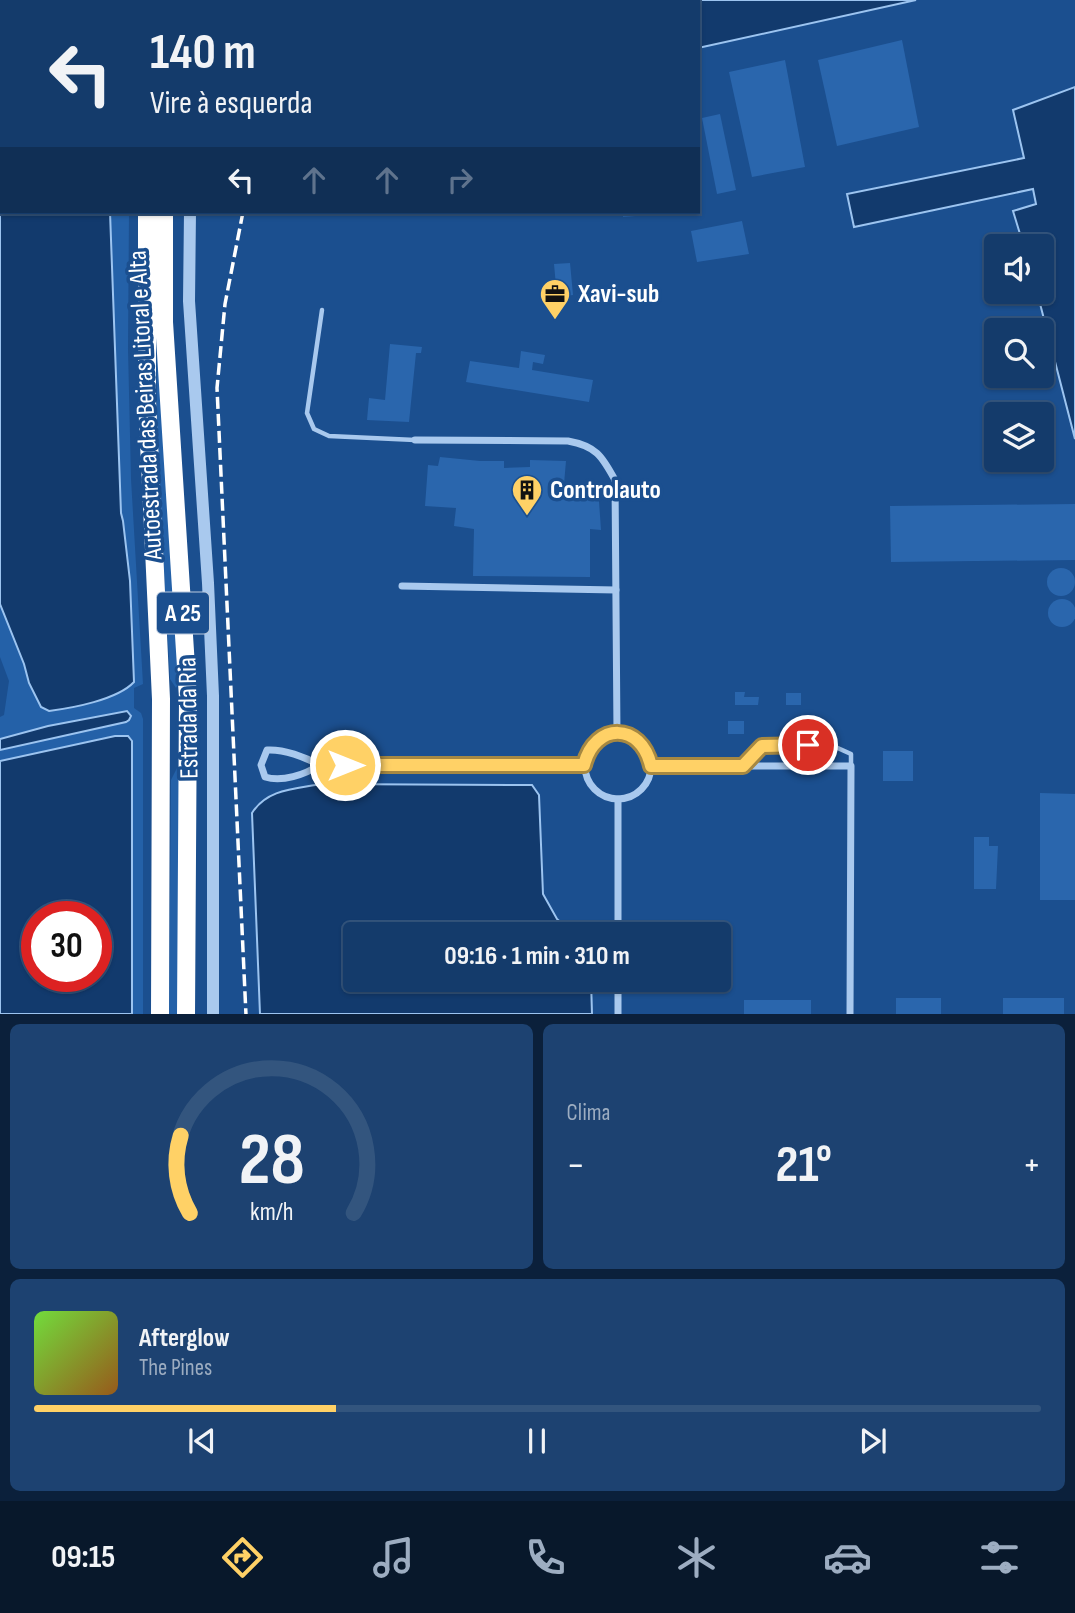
<!DOCTYPE html>
<html lang="pt">
<head>
<meta charset="utf-8">
<style>
  body { margin:0; font-family:"Sofia Sans Condensed",sans-serif; background:#1d4271; color:#f1f3f6; height:100vh; display:flex; flex-direction:column; font-size:26px; white-space:nowrap }
  * { box-sizing:border-box; margin:0 }
  p { font-size:23px; color:#9dadc1 }
  .icon { flex:none; width:38px; height:38px; fill:none; stroke:currentColor; stroke-width:2; stroke-linecap:round; stroke-linejoin:round }
  .map { position:relative; height:1014px; overflow:hidden }
  .details { display:flex; flex-direction:column; gap:10px; padding:10px; background:#0b203b; flex:1 }
  .details>* { flex:none }
  .hud { position:absolute; left:0px; top:0px; width:700px; height:214px; box-shadow:0 2px 5px #0004,0 0 0 2px #33557e; background:#143b6b; color:#f1f3f6; overflow:hidden }
  .controls { position:absolute; left:984px; top:234px; display:grid; gap:14px }
  .controls a { display:grid; place-items:center; width:70px; height:70px; border-radius:7px; background:#143b6b; box-shadow:0 2px 5px #0004,0 0 0 2px #33557e; font-size:35px }
  .speed { position:absolute; left:21px; top:901px; display:flex; gap:14px; font-size:35px; font-weight:700; text-align:center }
  .speed>* { display:grid; place-content:center; width:91px; height:91px; border-radius:50%; background:#143b6b; box-shadow:0 2px 5px #0004,0 0 0 2px #33557e; line-height:1 }
  .speed .limit { border:10px solid #d22; background:#fff; color:#111 }
  .pin { position:absolute; display:grid; place-items:center; width:60px; height:60px; color:#fff; margin:-30px; border:4px solid #fff; border-radius:50%; box-shadow:0 2px 7px #0007 }
  .me { position:absolute; width:77px; margin:-38px; rotate:90deg; stroke-linejoin:round; filter:drop-shadow(0 0 5px #0008) }
  .turn { display:flex; align-items:center; gap:24px; height:147px; padding:0 35px; font-size:32px }
  .turn .icon { width:91px; height:91px; stroke-width:2.5 }
  .turn b { display:block; font-size:49px; line-height:60px }
  .lanes { display:flex; align-items:center; height:66px; padding:0 35px; background:#0003; justify-content:center; gap:35px; direction:ltr }
  .lanes .off { opacity:.35 }
  .big { font-size:52px; font-weight:700; line-height:1.1 }
  .details .tile { flex:1; display:flex; flex-direction:column; justify-content:center; gap:10px; min-width:0; padding:0 24px; border-radius:10px; background:#1d4271 }
  .details .dial { align-items:center; gap:0 }
  .dial svg { height:182px; overflow:visible; fill:none; stroke:#33557e; stroke-width:7; stroke-linecap:round; text-anchor:middle }
  .dial text { fill:#f1f3f6; stroke:none }
  .song { display:flex; align-items:center; gap:21px }
  .cover { width:84px; height:84px; border-radius:10px; background:linear-gradient(135deg,hsl(100 70% 55%),hsl(30 70% 35%)) }
  .played { height:7px; border-radius:4px; background:linear-gradient(90deg,#ffd166 30%,#33557e 30%) }
  .keys { display:flex; justify-content:space-around; direction:ltr }
  .heat { display:flex; justify-content:space-between; align-items:center; font-size:38px; direction:ltr }
  .details .tiles { flex:1; display:grid; gap:10px; grid-template-columns:1fr 1fr }
  .tile:last-child { grid-column:span 2 }
  .trip { position:absolute; left:343px; top:922px; width:388px; height:70px; border-radius:7px; background:#143b6b; box-shadow:0 2px 5px #0004,0 0 0 2px #33557e; font-weight:700; line-height:70px; text-align:center }
  .tab-bar { display:flex; height:112px; justify-content:space-around; align-items:center; background:#08182b; color:#9dadc1 }
  .tab-bar .icon { width:49px; height:49px }
  .tab-bar .current { color:#ffd166 }
  .tab-bar b { font-size:32px; color:#f1f3f6 }
  .map>svg:first-child { display:block }
</style>
</head>
<body>
<div class="map">
<svg width="1075" height="1015" viewBox="0 0 1075 1015">
  <rect width="100%" height="100%" fill="#1b4f8f"/>
  <g fill="#2461a8">
    <polygon points="110,212 129,212 128,349 131,479 143,684 134,688 134,708 141,713 143,719 143,1014 132,1014 132,741 115,736 0,761 0,750 126,722 129,712 48,726 0,739 0,717 4,715 9,681 0,657 0,604 24,664 29,683 130,581 123,521 121,513"/>
    <polygon points="156,226 181,679 176,688 170,679 157,442"/>
    <polygon points="177,768 181,780 180,1014 169,1015 171,780"/>
  </g>
  <g fill="#123a6d" stroke="#9cc4f0" stroke-width="2" fill-rule="evenodd">
    <polygon points="0,0 916,0 698,48 698,2 2,2 0,191"/>
    <polygon points="1075,87 1075,439 1037,292 1041,292 1041,247 1024,247 1013,211 1036,204 1033,189 854,227 847,194 1024,158 1013,110"/>
    <path d="M0,199h2v13h108l11,301 2,8 7,60 4,101c-17,18 -62,26 -85,29l-8,-4 -12,-24 -5,-19 -24,-60z"/>
    <polygon points="127,711 131,716 129,720 126,722 0,750 0,739 48,726"/>
    <path d="M115,736h13l4,5v273h-132v-253zM96,917v59h-59v-59z"/>
    <path d="M321,784l211,1 7,10 4,99 14,25 16,15h-218v46h236l1,34h-332l-8,-201c15,-24 43,-24 69,-29z"/>
  </g>
  <g fill="#2a66ad">
    <polygon points="902,40 919,127 837,146 818,60"/>
    <polygon points="785,60 805,167 752,177 729,72"/>
    <polygon points="720,114 736,190 717,194 702,118"/>
    <polygon points="623,212 662,212 662,214 623,217"/>
    <polygon points="742,221 749,254 697,262 691,231"/>
    <polygon points="570,263 573,295 557,297 554,264"/>
    <polygon points="390,344 422,347 421,353 416,353 409,422 367,420 369,398 385,400"/>
    <polygon points="521,351 545,355 543,364 533,362 532,370 593,380 589,402 466,382 470,361 519,368"/>
    <polygon points="440,457 480,461 504,461 504,468 530,467 530,460 566,461 564,484 598,487 601,530 590,529 590,577 473,576 474,529 454,526 456,508 425,506 428,465 438,466"/>
    <polygon points="1075,504 1075,560 891,562 890,506"/>
    <circle cx="1061" cy="582" r="14"/>
    <circle cx="1062" cy="613" r="14"/>
    <polygon points="735,692 745,692 744,697 759,697 758,705 735,705"/>
    <rect x="786" y="693" width="15" height="12"/>
    <rect x="728" y="721" width="16" height="13"/>
    <rect x="883" y="751" width="30" height="30"/>
    <polygon points="1040,793 1075,794 1075,900 1040,900"/>
    <polygon points="974,837 989,837 989,846 998,846 996,889 974,889"/>
    <rect x="896" y="998" width="45" height="17"/>
    <rect x="1003" y="998" width="61" height="17"/>
    <rect x="744" y="1000" width="67" height="15"/>
  </g>
  <g fill="none" stroke-linecap="round" stroke-linejoin="round">
    <g stroke="#a9c9ee" stroke-width="4.5">
      <polyline points="322,310 307,413 314,429 329,436 415,440"/>
      <polyline points="744,765 762,745 831,745 851,754 851,766"/>
    </g>
    <g stroke="#a9c9ee" stroke-width="7">
      <path d="M415,440l153,1c28,5 34,15 47,39l2,253"/>
      <polyline points="402,586 616,590"/>
      <circle cx="618" cy="766" r="33"/>
      <path d="M319,765c-14,10 -37,17 -54,12l-4,-12 6,-15c17,-1 38,7 52,15h265"/>
      <polyline points="651,766 851,766 850,1015"/>
      <polyline points="618,799 618,934"/>
      <polyline points="618,980 618,1015"/>
    </g>
    <g stroke="#a9c9ee" stroke-width="12">
      <polyline points="189,0 189,2"/>
      <polyline points="190,212 189,301 208,583 213,696 213,1015"/>
    </g>
    <g stroke="#fff" stroke-width="18">
      <polyline points="148,2 148,0"/>
      <polyline points="164,2 164,0"/>
      <polyline points="147,212 147,400 161,699 160,1015"/>
      <polyline points="164,212 164,322 188,698 186,1015"/>
    </g>
    <g stroke="#fff" stroke-width="3.5" stroke-dasharray="12 5" stroke-linecap="butt">
      <polyline points="310,2 310,0"/>
      <polyline points="243,212 225,304 217,388 246,1015"/>
    </g>
  </g>
  <g fill="none" stroke-linecap="round" stroke-linejoin="round">
    <g stroke="#a68842" stroke-width="18">
      <path id="route" d="M345,765h239c11,-43 57,-43 67,1h92l19,-20 46,-1"/>
    </g>
    <use href="#route" stroke="#ffd166" stroke-width="12"/>
  </g>
  <defs>
    <g id="office-pin" transform="scale(1.575)"><path d="M0 17L-7.5 6A9.5 9.5 0 1 1 7.5 6Z" fill="#ffd166" stroke="#1b4f8f"/><path d="M-6-3h4V-5.5h4V-3h4V5H-6ZM-1-4.5V-3h2v-1.5ZM-6 0V1H6V0Z" fill="#111"/></g>
    <g id="building-pin" transform="scale(1.575)"><path d="M0 17L-7.5 6A9.5 9.5 0 1 1 7.5 6Z" fill="#ffd166" stroke="#1b4f8f"/><path d="M-4-6H4V6H1V3H-1V6H-4ZM-2.5-4.3h1.7v1.8h-1.7ZM.8-4.3h1.7v1.8H.8ZM-2.5-1h1.7V.8h-1.7ZM.8-1h1.7V.8H.8Z" fill="#111"/></g>
  </defs>
  <g fill-rule="evenodd">
    <use href="#office-pin" x="555" y="294"/>
    <use href="#building-pin" x="527" y="490"/>
  </g>
  <g text-anchor="middle" dominant-baseline="central" stroke-width="7" stroke-linejoin="round" paint-order="stroke">
    <rect fill="#1b4f8f" stroke="#bbcadd" stroke-width="2" x="157" y="592.5" width="52" height="41" rx="5"/>
    <g font-size="24" font-weight="bold" fill="#fff">
      <text x="183" y="613">A 25</text>
    </g>
    <g font-size="26" font-weight="bold" fill="#fff" stroke="#1b4f8f" text-anchor="start">
      <text x="578" y="294">Xavi-sub</text>
      <text x="550" y="490">Controlauto</text>
    </g>
    <g font-size="26" fill="#fff" stroke="#1b4f8f">
      <text transform="translate(146 405) rotate(-93)">Autoestrada das Beiras Litoral e Alta</text>
      <text transform="translate(189 718) rotate(-91)">Estrada da Ria</text>
    </g>
  </g>
</svg>
<div class="controls">
<a><svg class="icon" aria-label="sound" viewBox="0 0 24 24"><path d="M4 9h4l5-4v14l-5-4H4zM17 9q2 3 0 6"/></svg></a>
<a><svg class="icon" aria-label="search" viewBox="0 0 24 24"><circle cx="10" cy="10" r="6"/><path d="M15 15l6 6"/></svg></a>
<a><svg class="icon" aria-label="layers" viewBox="0 0 24 24"><path d="M12 4l9 5-9 5-9-5zM3 14l9 5 9-5"/></svg></a>
</div>
<div class="speed"><div class="limit">30</div></div>
<div class="pin" style="left:808px;top:745px;background:#d93025"><svg class="icon" aria-label="arrive" viewBox="0 0 24 24"><path d="M6 21V4h12l-3 4 3 4H6"/></svg></div>
<svg class="me" style="left:345px;top:765px" viewBox="-20 -20 40 40"><circle r="17" fill="#ffd166" stroke="#fff" stroke-width="3"/><path d="M0-11L8 9 0 5-8 9z" fill="#fff"/></svg>
<div class="trip">09:16 · 1 min · 310 m</div>
<div class="hud">
<div class="turn"><svg class="icon" aria-label="left" viewBox="0 0 24 24"><path d="M17 20v-9H6M10 6l-5 5 5 5"/></svg><div><b>140 m</b>Vire à esquerda</div></div>
<div class="lanes"><svg class="icon" aria-label="left" viewBox="0 0 24 24"><path d="M17 20v-9H6M10 6l-5 5 5 5"/></svg><svg class="icon off" aria-label="ahead" viewBox="0 0 24 24"><path d="M12 20V5M6 11l6-6 6 6"/></svg><svg class="icon off" aria-label="ahead" viewBox="0 0 24 24"><path d="M12 20V5M6 11l6-6 6 6"/></svg><svg class="icon off" aria-label="right" viewBox="0 0 24 24"><path d="M7 20v-9h11M14 6l5 5-5 5"/></svg></div>
</div>
</div>
<section class="details">
<div class="tiles">
<div class="tile dial"><svg viewBox="0 0 100 80">
<path d="M14 69A42 42 0 1 1 86 69"/>
<path d="M14 69A42 42 0 0 1 10 35" stroke="#ffd166"/>
<text x="50" y="56" font-size="32" font-weight="700">28</text>
<text x="50" y="72" font-size="11">km/h</text>
</svg></div>
<div class="tile"><p>Clima</p>
<div class="heat"><a>−</a><b class="big">21°</b><a>+</a></div>
</div>
<div class="tile">
<div class="song"><i class="cover"></i><div><b>Afterglow</b><p>The Pines</p></div></div>
<div class="played"></div>
<div class="keys"><svg class="icon" aria-label="previous" viewBox="0 0 24 24"><path d="M18 5L8 12l10 7zM5 5v14"/></svg><svg class="icon" aria-label="pause" viewBox="0 0 24 24"><path d="M8 5v14M16 5v14"/></svg><svg class="icon" aria-label="next" viewBox="0 0 24 24"><path d="M6 5l10 7-10 7zM19 5v14"/></svg></div>
</div>
</div>
</section>
<nav class="tab-bar">
<b>09:15</b>
<svg class="icon current" aria-label="directions" viewBox="0 0 24 24"><path d="M12 3l9 9-9 9-9-9zM9 14v-3h6M13 9l2 2-2 2"/></svg>
<svg class="icon" aria-label="music" viewBox="0 0 24 24"><path d="M9 18V5l10-2v13"/><circle cx="6" cy="18" r="3"/><circle cx="16" cy="16" r="3"/></svg>
<svg class="icon" aria-label="phone" viewBox="0 0 24 24"><path d="M5 4h4l2 5-3 2q2 4 5 5l2-3 5 2v4C11 20 4 13 5 4z"/></svg>
<svg class="icon" aria-label="climate" viewBox="0 0 24 24"><path d="M12 3v18M4 7l16 10M4 17L20 7"/></svg>
<svg class="icon" aria-label="car" viewBox="0 0 24 24"><path d="M5 17H2v-5l4-1 3-4h7l3 4 3 1v5h-3M9 17h6M6 11h13"/><circle cx="7" cy="17" r="2"/><circle cx="17" cy="17" r="2"/></svg>
<svg class="icon" aria-label="filters" viewBox="0 0 24 24"><path d="M4 7h16M4 17h16"/><circle cx="9" cy="7" r="2"/><circle cx="15" cy="17" r="2"/></svg>
</nav>
</body>
</html>
